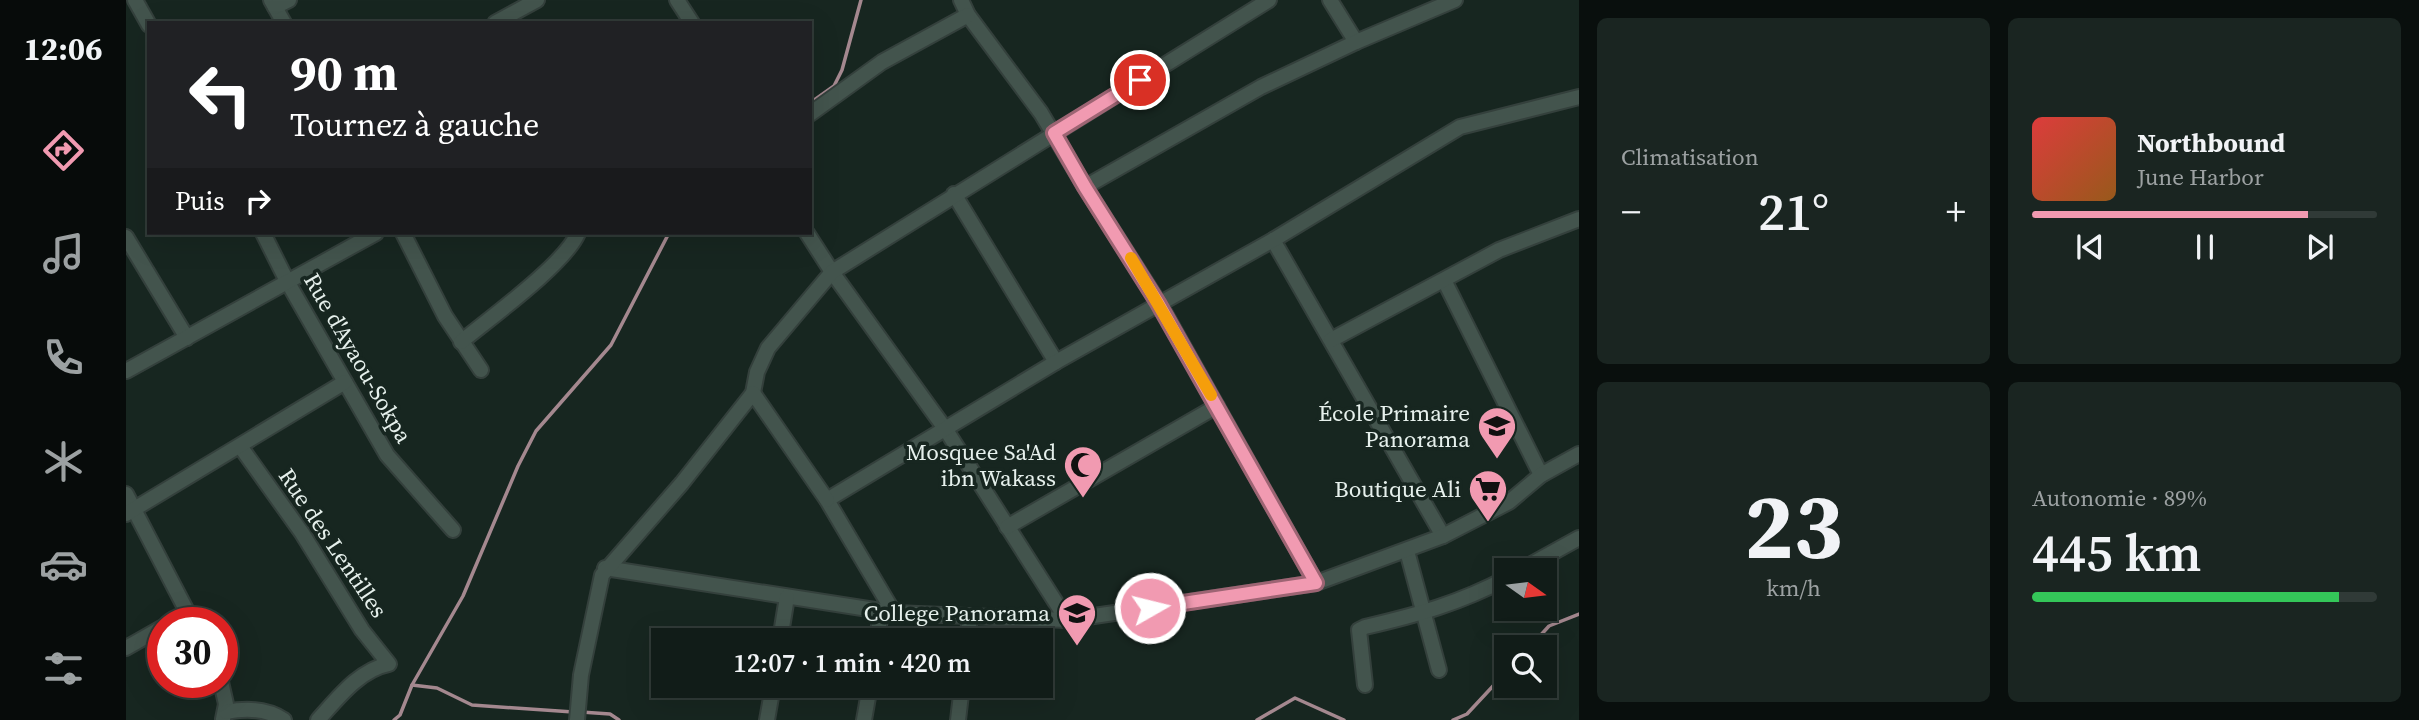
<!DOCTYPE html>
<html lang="fr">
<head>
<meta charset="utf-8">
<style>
  body { margin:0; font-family:"Source Serif 4",serif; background:#1a2521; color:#f1f3f6; height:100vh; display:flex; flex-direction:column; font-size:26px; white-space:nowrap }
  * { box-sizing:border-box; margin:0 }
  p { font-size:23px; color:#9ca1a2 }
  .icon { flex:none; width:38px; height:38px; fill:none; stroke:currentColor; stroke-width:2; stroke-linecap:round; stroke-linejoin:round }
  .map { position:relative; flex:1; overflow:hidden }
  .side { display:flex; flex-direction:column; gap:18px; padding:18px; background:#090f0d; width:840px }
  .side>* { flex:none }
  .top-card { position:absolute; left:21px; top:21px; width:665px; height:214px; border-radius:0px; box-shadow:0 7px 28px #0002,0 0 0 2px #303a37; background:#202124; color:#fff; overflow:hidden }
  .needle { width:46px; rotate:104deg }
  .tools { position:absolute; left:1368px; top:558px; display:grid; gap:14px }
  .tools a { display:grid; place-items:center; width:63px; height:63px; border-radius:0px; background:#111c18; box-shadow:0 7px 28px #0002,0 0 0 2px #303a37; font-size:35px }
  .speed { position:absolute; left:21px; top:607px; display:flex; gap:14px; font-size:35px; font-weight:700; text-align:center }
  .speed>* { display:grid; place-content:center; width:91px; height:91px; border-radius:50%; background:#111c18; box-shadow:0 7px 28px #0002,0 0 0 2px #303a37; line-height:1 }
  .speed .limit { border:10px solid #d22; background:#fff; color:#111 }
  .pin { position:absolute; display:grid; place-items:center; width:60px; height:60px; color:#fff; margin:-30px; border:4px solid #fff; border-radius:50%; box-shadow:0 2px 7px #0007 }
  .me { position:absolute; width:77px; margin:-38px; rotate:82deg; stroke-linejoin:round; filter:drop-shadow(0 0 5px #0008) }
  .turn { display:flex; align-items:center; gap:24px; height:147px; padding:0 28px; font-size:32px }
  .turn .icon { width:91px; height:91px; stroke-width:2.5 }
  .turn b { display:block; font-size:49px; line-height:60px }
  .then { display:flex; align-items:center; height:66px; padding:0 28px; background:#0003; gap:14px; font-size:26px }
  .big { font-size:52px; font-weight:600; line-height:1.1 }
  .side .tile { flex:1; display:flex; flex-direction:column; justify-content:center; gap:10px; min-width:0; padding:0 24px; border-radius:10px; background:#1a2521 }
  .side .dial { align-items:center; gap:0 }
  .dial b { font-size:91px; line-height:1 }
  .song { display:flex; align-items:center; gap:21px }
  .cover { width:84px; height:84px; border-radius:10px; background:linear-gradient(135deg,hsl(0 70% 55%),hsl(30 70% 35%)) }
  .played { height:7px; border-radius:4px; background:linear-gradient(90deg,#f19ab1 80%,#303a37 80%) }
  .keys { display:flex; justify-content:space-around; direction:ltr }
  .heat { display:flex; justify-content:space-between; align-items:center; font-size:38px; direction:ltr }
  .charge { height:10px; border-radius:5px; background:linear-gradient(90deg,#34c759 89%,#303a37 0) }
  .side .tiles { flex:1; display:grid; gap:18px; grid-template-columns:repeat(2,1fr) }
  .trip { position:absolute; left:525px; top:628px; width:402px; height:70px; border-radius:0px; background:#111c18; box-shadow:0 7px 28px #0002,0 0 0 2px #303a37; font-weight:600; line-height:70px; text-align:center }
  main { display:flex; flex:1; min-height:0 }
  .menu { display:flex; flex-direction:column; width:126px; justify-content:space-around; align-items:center; background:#070b0a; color:#9ca1a2 }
  .menu .icon { width:49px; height:49px }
  .menu .active { color:#f19ab1 }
  .menu b { font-size:32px; color:#f1f3f6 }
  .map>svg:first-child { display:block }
</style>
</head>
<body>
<main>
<nav class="menu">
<b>12:06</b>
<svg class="icon active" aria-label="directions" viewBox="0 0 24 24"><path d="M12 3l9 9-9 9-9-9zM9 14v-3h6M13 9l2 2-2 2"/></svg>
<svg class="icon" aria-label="music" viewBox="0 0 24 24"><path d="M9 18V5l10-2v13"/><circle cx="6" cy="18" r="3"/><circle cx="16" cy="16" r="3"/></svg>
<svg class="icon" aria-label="phone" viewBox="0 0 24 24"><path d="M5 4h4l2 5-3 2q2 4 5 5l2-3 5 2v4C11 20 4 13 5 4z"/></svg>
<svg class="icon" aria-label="climate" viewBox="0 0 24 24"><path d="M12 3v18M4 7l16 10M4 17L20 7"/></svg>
<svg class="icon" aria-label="car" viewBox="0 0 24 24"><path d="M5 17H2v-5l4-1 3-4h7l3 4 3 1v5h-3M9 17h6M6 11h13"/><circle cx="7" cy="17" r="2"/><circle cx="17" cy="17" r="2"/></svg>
<svg class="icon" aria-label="filters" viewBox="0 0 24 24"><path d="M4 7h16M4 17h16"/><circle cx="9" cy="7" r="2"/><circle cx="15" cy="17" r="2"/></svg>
</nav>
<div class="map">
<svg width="1453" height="720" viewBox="0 0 1453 720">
  <rect width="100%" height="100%" fill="#172620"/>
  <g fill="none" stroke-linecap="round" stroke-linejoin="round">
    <g stroke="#a4888f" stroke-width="3.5">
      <polyline points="684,103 708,86 716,70 735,0"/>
      <polyline points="1403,648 1423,626 1453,614"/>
      <polyline points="286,685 311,688 346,705 447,712"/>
      <polyline points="455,712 484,714 493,720"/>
      <polyline points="268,720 274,715 286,685 337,596 392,466 410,431 485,345 543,233"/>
      <polyline points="1131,720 1169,698 1218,720"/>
      <polyline points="1327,720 1341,714 1381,671"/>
    </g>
    <g stroke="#34403c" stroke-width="18">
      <g id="minor">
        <polyline points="9,0 23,25"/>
        <polyline points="145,0 158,23"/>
        <polyline points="551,0 566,23"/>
        <polyline points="835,0 842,15 915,113 959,187 1033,303 1190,583"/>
        <polyline points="1204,0 1230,42"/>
        <polyline points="149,7 163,0"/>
        <polyline points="369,23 411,0"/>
        <polyline points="684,114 756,62 842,15"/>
        <polyline points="959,187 1135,87 1230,42 1329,0"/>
        <polyline points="828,194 930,362"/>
        <polyline points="137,233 161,281 261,455 327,530"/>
        <polyline points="277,233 319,316 355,370"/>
        <polyline points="681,233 706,272 820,430 941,620"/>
        <polyline points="0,237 61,338"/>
        <polyline points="1147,240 1317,536"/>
        <polyline points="1318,280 1415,475"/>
        <polyline points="1205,340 1373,250 1453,219"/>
        <path d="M335,342c29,-24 104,-78 117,-109"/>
        <polyline points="0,371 250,233"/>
        <polyline points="627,393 631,372 642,348 706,272 1143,0"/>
        <path d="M114,446l62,87 60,97 27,34c-30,6 -51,34 -71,56"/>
        <polyline points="0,494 67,623"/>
        <polyline points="0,514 219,382"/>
        <polyline points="881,527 1091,406"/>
        <polyline points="1281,551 1313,670"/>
        <polyline points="479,568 768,613 941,620 1190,583 1317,536 1383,502 1415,475 1453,454"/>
        <polyline points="1395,570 1453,538"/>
        <polyline points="768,613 701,500 930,362 1147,240 1334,127 1453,97"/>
        <polyline points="44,623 61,613"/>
        <polyline points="654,640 661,597"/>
        <polyline points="751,640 755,611"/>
        <polyline points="841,640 844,617"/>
        <polyline points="0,648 37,627"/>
        <polyline points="95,682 100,704 97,719"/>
        <path d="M1239,685l-6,-55 6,-3c52,-12 95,-24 142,-49"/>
        <path d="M100,712c20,-4 40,-4 58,8"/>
        <polyline points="451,720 455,675 476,575 556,483 627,393 701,500"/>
        <polyline points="641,720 647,686"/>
        <polyline points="738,720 744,686"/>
        <polyline points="832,720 836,686"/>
      </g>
    </g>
    <use href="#minor" stroke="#43544d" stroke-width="14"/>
  </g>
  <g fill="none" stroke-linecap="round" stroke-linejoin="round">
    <g stroke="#9d6473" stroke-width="18">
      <polyline id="route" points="1014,80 928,133 959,187 1032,303 1190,583 1024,608"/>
    </g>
    <use href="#route" stroke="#f19ab1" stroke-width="12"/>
    <polyline stroke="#f59e0b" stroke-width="12" points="1005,258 1085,395"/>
  </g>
  <defs>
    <g id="school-pin" transform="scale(2.0125)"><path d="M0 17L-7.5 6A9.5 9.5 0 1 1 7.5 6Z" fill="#f19ab1" stroke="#172620"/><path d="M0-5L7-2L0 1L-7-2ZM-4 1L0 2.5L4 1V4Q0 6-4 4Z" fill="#111"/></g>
    <g id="mosque-pin" transform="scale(2.0125)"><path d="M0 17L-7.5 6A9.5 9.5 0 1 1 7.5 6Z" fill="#f19ab1" stroke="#172620"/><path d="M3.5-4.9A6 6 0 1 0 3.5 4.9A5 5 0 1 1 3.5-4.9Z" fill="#111"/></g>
    <g id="supermarket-pin" transform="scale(2.0125)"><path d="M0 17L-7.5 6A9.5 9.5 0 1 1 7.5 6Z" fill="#f19ab1" stroke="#172620"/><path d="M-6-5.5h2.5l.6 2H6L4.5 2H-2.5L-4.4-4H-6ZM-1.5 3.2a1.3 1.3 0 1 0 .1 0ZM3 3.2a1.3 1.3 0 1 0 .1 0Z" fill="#111"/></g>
  </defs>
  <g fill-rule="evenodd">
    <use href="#school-pin" x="1371" y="426"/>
    <use href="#mosque-pin" x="957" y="465"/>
    <use href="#supermarket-pin" x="1362" y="489"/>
    <use href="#school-pin" x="951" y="613"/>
  </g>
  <g text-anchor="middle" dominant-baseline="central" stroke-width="7" stroke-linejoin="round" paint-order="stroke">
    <g font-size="23" fill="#e6f0ec" stroke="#172620">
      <text transform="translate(232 358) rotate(60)">Rue d'Ayaou-Sokpa</text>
      <text transform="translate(207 543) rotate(56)">Rue des Lentilles</text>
    </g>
    <g font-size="23" fill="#e6f0ec" stroke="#172620" text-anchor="end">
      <text x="1344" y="413">École Primaire<tspan x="1344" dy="26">Panorama</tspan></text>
      <text x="930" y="452">Mosquee Sa'Ad<tspan x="930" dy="26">ibn Wakass</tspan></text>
      <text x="1335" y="489">Boutique Ali</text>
      <text x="924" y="613">College Panorama</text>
    </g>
  </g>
</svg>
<div class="tools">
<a><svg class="needle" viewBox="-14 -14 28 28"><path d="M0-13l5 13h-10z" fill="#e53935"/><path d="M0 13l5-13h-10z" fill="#9ca1a2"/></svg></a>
<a><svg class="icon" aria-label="search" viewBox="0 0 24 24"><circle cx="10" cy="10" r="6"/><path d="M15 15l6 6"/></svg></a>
</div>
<div class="speed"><div class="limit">30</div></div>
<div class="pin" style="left:1014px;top:80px;background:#d93025"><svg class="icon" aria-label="arrive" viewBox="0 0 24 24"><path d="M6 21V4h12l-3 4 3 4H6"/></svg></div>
<svg class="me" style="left:1024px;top:608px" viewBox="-20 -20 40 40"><circle r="17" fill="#f19ab1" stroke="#fff" stroke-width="3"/><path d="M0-11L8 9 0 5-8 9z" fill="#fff"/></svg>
<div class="trip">12:07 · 1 min · 420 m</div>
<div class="top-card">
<div class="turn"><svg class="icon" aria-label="left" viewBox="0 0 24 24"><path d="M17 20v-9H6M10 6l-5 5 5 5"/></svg><div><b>90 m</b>Tournez à gauche</div></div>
<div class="then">Puis<svg class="icon" aria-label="right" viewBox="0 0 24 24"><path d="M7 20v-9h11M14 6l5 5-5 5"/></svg></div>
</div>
</div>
<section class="side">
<div class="tiles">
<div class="tile"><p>Climatisation</p>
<div class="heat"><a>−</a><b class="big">21°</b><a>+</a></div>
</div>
<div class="tile">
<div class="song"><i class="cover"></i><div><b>Northbound</b><p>June Harbor</p></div></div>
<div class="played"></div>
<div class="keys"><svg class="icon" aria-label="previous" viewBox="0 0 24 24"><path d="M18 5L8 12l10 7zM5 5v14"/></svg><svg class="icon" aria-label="pause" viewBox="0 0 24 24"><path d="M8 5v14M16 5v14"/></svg><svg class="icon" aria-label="next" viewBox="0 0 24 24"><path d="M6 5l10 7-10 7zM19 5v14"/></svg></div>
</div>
<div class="tile dial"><b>23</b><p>km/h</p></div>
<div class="tile"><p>Autonomie · 89%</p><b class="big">445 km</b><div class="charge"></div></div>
</div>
</section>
</main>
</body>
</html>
